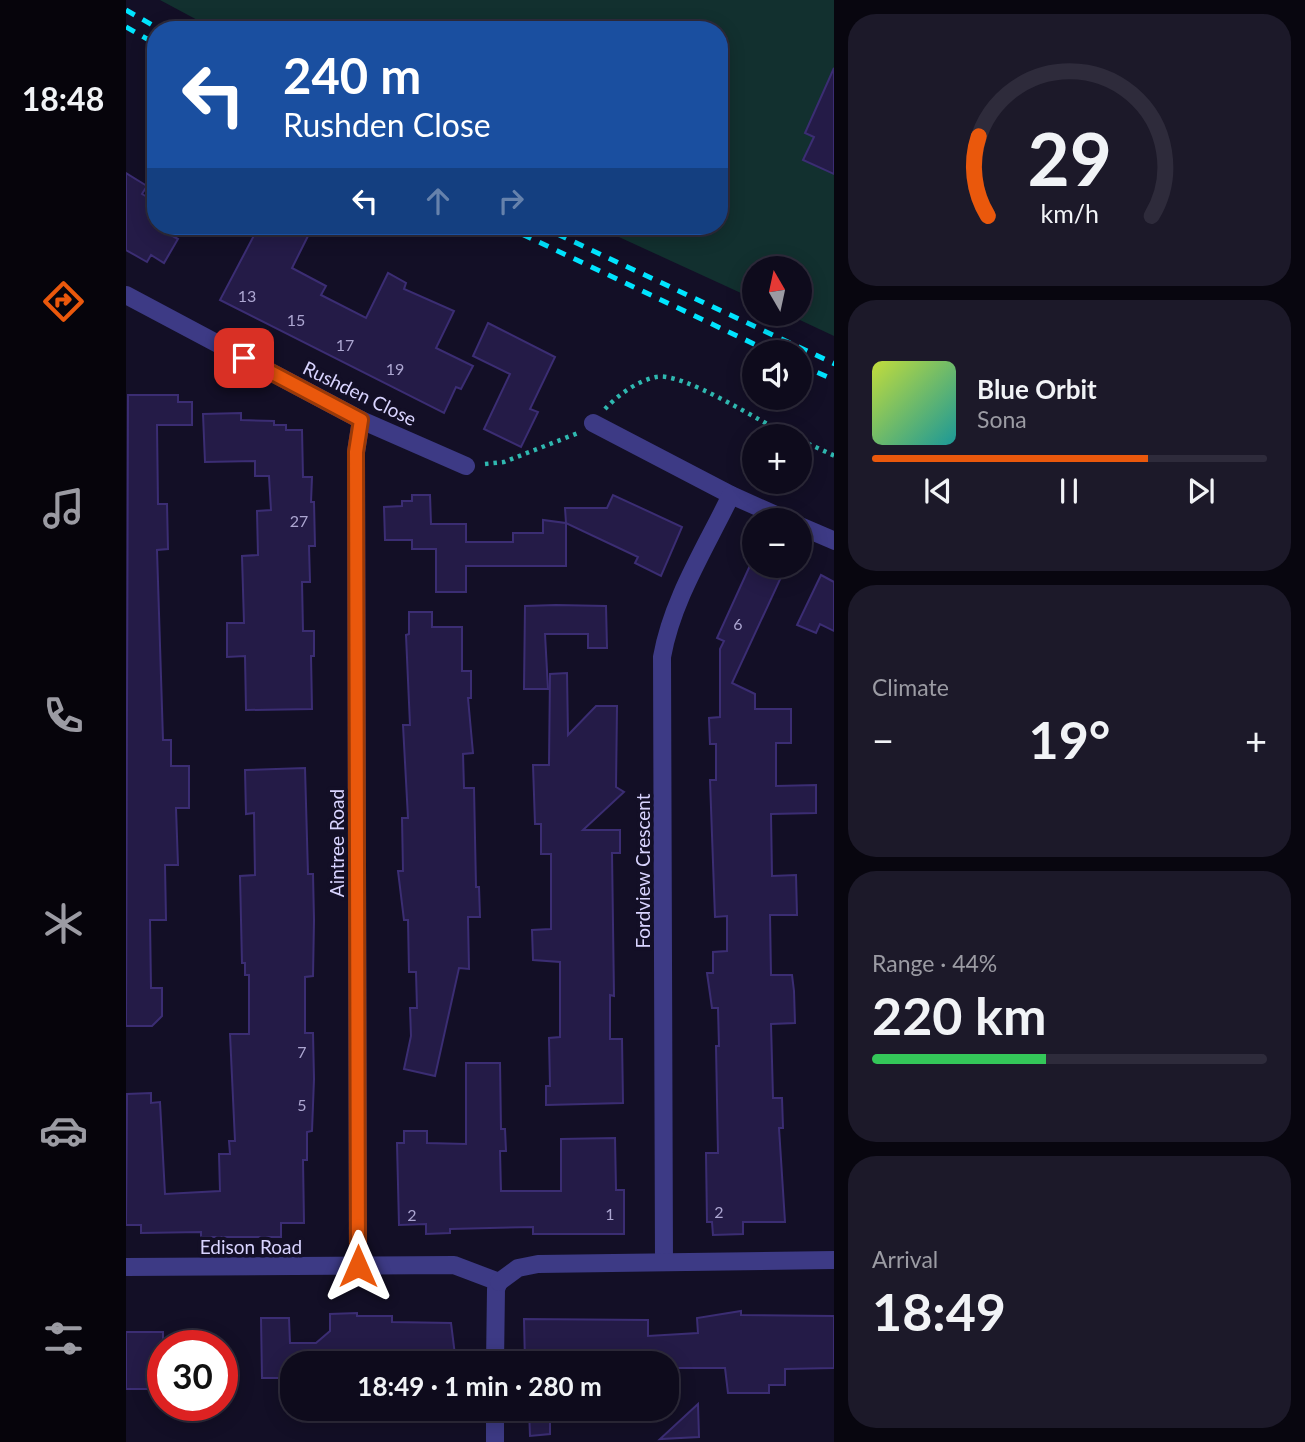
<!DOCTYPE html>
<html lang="en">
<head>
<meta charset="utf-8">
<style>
  body { margin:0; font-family:Lato,sans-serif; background:#1c1929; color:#f1f3f6; height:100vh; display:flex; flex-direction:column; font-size:26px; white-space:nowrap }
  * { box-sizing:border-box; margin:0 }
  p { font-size:23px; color:#9b9ba3 }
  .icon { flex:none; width:38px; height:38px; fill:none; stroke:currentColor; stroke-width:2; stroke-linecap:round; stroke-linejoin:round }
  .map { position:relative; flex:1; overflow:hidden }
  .drawer { display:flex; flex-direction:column; gap:14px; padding:14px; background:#08060f; width:471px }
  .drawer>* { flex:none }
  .guide { position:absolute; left:21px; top:21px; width:581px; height:214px; border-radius:28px; box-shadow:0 4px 18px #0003,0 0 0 2px #2e2b3b; background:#1a4fa0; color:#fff; overflow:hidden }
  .needle { width:46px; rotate:351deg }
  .controls { position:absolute; left:616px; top:256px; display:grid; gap:14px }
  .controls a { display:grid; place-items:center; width:70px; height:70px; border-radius:50%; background:#0e0b1c; box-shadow:0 4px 18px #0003,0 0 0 2px #2e2b3b; font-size:35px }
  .speed { position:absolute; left:21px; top:1330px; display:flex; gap:14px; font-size:35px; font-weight:700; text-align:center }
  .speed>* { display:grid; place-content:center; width:91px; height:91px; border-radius:50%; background:#0e0b1c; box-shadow:0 4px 18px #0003,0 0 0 2px #2e2b3b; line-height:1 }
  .speed .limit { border:10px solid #d22; background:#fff; color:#111 }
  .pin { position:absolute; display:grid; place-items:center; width:60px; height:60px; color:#fff; margin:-30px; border-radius:14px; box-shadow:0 4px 10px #0006 }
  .me { position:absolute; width:77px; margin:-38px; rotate:0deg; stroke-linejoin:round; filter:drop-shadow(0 0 5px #0008) }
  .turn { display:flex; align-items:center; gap:24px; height:147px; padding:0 21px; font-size:32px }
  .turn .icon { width:91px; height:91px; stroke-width:2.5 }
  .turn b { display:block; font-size:49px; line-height:60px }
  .lanes { display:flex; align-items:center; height:66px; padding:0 21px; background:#0003; justify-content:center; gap:35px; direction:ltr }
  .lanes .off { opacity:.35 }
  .big { font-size:52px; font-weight:700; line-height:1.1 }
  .drawer .card { flex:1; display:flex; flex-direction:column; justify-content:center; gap:10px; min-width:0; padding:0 24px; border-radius:28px; background:#1c1929 }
  .drawer .dial { align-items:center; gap:0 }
  .dial svg { height:182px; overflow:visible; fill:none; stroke:#2e2b3b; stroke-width:7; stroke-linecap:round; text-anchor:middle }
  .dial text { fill:#f1f3f6; stroke:none }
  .song { display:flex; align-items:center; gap:21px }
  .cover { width:84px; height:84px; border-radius:10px; background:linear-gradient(135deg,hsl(70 70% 55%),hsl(180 70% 35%)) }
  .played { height:7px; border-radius:4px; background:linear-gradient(90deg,#ea580c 70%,#2e2b3b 70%) }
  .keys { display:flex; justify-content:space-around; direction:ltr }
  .heat { display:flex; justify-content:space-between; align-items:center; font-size:38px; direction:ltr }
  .charge { height:10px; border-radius:5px; background:linear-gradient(90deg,#34c759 44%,#2e2b3b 0) }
  .trip { position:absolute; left:154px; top:1351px; width:399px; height:70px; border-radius:28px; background:#0e0b1c; box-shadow:0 4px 18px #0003,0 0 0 2px #2e2b3b; font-weight:700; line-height:70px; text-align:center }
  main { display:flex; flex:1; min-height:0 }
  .tab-bar { display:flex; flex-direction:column; width:126px; justify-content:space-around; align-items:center; background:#06040b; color:#9b9ba3 }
  .tab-bar .icon { width:49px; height:49px }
  .tab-bar .active { color:#ea580c }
  .tab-bar b { font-size:32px; color:#f1f3f6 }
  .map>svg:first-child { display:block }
</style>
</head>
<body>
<main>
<nav class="tab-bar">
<b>18:48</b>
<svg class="icon active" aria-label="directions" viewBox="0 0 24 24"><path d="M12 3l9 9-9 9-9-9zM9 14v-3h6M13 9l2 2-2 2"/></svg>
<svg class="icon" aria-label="music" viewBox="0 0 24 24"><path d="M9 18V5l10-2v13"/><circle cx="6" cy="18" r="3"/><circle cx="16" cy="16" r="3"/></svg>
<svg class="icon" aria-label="phone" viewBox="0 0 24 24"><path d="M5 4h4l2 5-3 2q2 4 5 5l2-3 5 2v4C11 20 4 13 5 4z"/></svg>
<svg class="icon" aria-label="climate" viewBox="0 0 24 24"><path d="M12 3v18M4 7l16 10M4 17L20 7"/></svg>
<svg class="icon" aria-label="car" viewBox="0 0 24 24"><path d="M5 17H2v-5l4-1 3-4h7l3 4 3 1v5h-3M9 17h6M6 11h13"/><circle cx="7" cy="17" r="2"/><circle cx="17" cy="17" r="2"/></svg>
<svg class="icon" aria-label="filters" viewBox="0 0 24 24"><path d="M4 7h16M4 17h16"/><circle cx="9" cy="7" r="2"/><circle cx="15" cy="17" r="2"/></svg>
</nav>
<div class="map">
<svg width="709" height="1442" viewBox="0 0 709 1442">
  <rect width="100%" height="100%" fill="#130f26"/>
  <polygon fill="#12302f" points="34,0 708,0 708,336 659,313 674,313 674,268 628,268 628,299 469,226 593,226 593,30 90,30"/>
  <g fill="#241b47" stroke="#3b2d73" stroke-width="2">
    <polygon points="708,68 708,174 677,160 688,137 679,133"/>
    <polygon points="0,173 21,186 16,194 30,202 30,227 52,239 38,263 25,255 21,262 0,250"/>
    <polygon points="133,226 187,226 166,268 200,286 195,295 240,318 262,273 280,283 278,289 328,311 310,348 347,366 335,389 330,387 318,413 94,300"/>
    <polygon points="362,323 429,357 404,409 412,412 395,447 358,429 384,374 347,356"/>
    <polygon points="2,395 52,395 52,402 66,402 66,425 31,425 32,504 41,504 42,549 31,550 37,740 45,740 45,766 63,766 63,808 50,808 52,865 39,865 40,920 24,920 25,988 36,988 36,1016 26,1026 0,1026"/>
    <polygon points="115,413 115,420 148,421 148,425 160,425 160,430 176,430 177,477 186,477 185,502 188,502 189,546 183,546 184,582 176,582 177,631 188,631 188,656 185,656 186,709 120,710 119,656 101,657 101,623 118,623 116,556 132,555 131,511 145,510 143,476 129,476 129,461 79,462 77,414"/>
    <polygon points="286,495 304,495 305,524 340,524 340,542 387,542 387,533 417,533 417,520 440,523 439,508 481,508 487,495 556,527 535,576 509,563 512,557 440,523 440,566 340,566 340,592 310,592 310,549 286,549 286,540 259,540 258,507 276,506 276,501 286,501"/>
    <polygon points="627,559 628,565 641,565 657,573 606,683 629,694 629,709 665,709 665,743 650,743 650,786 690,785 690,813 645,814 646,876 670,875 671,915 644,915 645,975 666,975 668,991 669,1023 645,1024 647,1098 656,1098 657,1128 653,1128 659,1222 617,1222 617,1234 587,1235 586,1222 581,1222 580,1153 592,1153 590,1046 593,1046 592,1008 586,1008 581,973 587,973 587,952 601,951 601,916 589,917 584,780 590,780 590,744 584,744 583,718 594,717 594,649 598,641 591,638"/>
    <polygon points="695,575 708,582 708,631 694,624 690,633 671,625"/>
    <polygon points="430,605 480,606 481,648 462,648 462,634 419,634 422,689 398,689 399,606"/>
    <polygon points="283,612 306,612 306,627 336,627 336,671 345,671 345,698 342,698 347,753 337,754 338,788 348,788 350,887 353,887 354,917 342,917 343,969 333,968 309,1076 278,1069 285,1036 284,1008 291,1008 290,972 283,972 282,920 278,920 272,871 277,871 276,818 282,818 277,725 284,725 280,635 283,634"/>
    <polygon points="441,673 442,735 470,706 491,706 490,787 498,792 457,830 494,830 494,853 486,853 488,996 484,995 484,1039 496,1039 497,1103 420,1105 420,1086 424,1086 423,1038 434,1037 434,962 407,960 406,930 425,929 425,854 415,854 415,824 409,824 407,765 423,765 424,674"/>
    <polygon points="179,768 182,874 187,874 188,920 187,976 179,977 179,1033 187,1033 188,1079 186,1131 181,1132 181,1160 177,1160 178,1223 155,1223 155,1237 75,1237 75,1232 15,1233 15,1225 0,1225 1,1094 25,1093 25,1103 34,1102 39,1194 94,1191 93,1154 104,1154 103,1141 109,1141 104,1034 123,1034 123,975 119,975 119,963 116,963 114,876 129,875 128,813 120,814 119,770"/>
    <polygon points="340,1063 374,1063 375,1129 379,1129 380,1151 374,1151 375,1191 435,1191 435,1139 489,1138 490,1190 498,1190 498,1234 407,1234 407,1227 324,1229 324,1233 300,1234 300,1224 273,1225 271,1143 278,1143 278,1131 301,1131 301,1143 340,1144"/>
    <polygon points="615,1311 615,1315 708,1316 708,1368 659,1369 659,1385 643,1385 643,1393 602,1393 599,1368 541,1368 541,1363 399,1363 398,1319 522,1320 522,1336 572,1333 571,1318"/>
    <polygon points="231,1313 231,1316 266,1316 266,1322 325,1323 330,1363 164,1363 164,1378 136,1378 135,1318 163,1318 164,1343 190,1343 204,1331 204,1314"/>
    <rect x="0" y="1332" width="37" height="57"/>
    <polygon points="572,1404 573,1437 534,1439"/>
    <polygon points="403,1409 424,1409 424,1434 404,1436"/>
  </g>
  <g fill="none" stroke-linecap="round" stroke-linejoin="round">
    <g stroke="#2fb8b0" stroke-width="4.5" stroke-dasharray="3.5 5" stroke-linecap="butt">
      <path d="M479,409c13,-14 32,-28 51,-32 26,-6 106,46 134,59"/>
      <polyline points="674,440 709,456"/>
      <polyline points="359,464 378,462 452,433"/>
    </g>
    <g stroke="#3d3a85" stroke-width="18">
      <polyline points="0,295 235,420 340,466"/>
      <polyline points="467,423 605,495 661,520"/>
      <polyline points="674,526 709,541"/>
      <path d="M538,1262l-2,-605c10,-57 44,-110 69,-162"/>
      <polyline points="232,1266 230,452 235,420"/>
      <polyline points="0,1267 328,1265 373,1282 370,1289 369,1363"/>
      <polyline points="373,1282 392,1268 412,1264 709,1260"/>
      <polyline points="369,1442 369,1409"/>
    </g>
    <g stroke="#00e5ff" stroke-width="5" stroke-dasharray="10 9" stroke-linecap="butt">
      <polyline points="0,10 35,30"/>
      <polyline points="0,27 30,44"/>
      <polyline points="379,226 645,352"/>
      <polyline points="414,226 709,364"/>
      <polyline points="674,365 709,380"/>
    </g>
  </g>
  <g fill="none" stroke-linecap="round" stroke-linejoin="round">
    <g stroke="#983908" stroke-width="18">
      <polyline id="route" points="118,358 235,420 230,452 232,1266"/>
    </g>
    <use href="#route" stroke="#ea580c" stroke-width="12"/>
  </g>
  <g text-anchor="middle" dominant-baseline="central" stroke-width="7" stroke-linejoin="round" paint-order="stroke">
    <g font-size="16" fill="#aca6d1">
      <text x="121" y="295">13</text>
      <text x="170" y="319">15</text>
      <text x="219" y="344">17</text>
      <text x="269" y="368">19</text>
      <text x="173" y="520">27</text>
      <text x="612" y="623">6</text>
      <text x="176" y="1051">7</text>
      <text x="176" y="1104">5</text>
      <text x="593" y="1211">2</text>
      <text x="484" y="1213">1</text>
      <text x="286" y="1214">2</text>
    </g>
    <g font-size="19" fill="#d9d4ff" stroke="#130f26">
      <text transform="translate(234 393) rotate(26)">Rushden Close</text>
      <text transform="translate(210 843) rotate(-90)">Aintree Road</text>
      <text transform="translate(516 871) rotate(-90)">Fordview Crescent</text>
      <text x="125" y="1246">Edison Road</text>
    </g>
  </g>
</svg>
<div class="controls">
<a><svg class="needle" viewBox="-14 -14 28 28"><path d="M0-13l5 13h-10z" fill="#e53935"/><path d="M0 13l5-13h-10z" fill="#9b9ba3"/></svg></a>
<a><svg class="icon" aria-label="sound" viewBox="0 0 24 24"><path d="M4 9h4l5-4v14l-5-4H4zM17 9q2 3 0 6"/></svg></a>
<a>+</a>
<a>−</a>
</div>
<div class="speed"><div class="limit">30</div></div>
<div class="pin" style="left:118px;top:358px;background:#d93025"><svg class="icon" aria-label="arrive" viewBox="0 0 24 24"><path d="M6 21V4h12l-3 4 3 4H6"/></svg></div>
<svg class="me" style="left:232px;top:1266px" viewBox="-20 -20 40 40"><path d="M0-17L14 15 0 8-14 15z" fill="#ea580c" stroke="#fff" stroke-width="4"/></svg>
<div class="trip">18:49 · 1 min · 280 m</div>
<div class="guide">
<div class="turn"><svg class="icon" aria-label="left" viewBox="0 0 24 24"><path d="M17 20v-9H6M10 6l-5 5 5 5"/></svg><div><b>240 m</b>Rushden Close</div></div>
<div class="lanes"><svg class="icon" aria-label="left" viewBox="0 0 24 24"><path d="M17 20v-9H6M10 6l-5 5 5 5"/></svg><svg class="icon off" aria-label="ahead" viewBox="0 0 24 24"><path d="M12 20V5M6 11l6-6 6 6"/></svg><svg class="icon off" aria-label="right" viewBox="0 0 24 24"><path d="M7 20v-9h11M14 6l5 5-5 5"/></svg></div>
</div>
</div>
<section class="drawer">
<div class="card dial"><svg viewBox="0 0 100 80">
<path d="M14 69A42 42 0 1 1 86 69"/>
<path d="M14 69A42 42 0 0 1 10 34" stroke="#ea580c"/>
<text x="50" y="56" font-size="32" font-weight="700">29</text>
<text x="50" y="72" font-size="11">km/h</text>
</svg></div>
<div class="card">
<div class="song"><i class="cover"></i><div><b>Blue Orbit</b><p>Sona</p></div></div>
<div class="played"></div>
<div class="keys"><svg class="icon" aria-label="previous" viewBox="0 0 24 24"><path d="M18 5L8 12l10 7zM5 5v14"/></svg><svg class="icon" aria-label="pause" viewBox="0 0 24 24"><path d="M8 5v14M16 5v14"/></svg><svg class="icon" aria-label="next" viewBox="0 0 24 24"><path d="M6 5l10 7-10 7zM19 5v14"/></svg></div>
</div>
<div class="card"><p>Climate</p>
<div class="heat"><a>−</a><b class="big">19°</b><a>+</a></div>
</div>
<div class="card"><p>Range · 44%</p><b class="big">220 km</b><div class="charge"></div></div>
<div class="card"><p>Arrival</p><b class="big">18:49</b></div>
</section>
</main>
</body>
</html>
